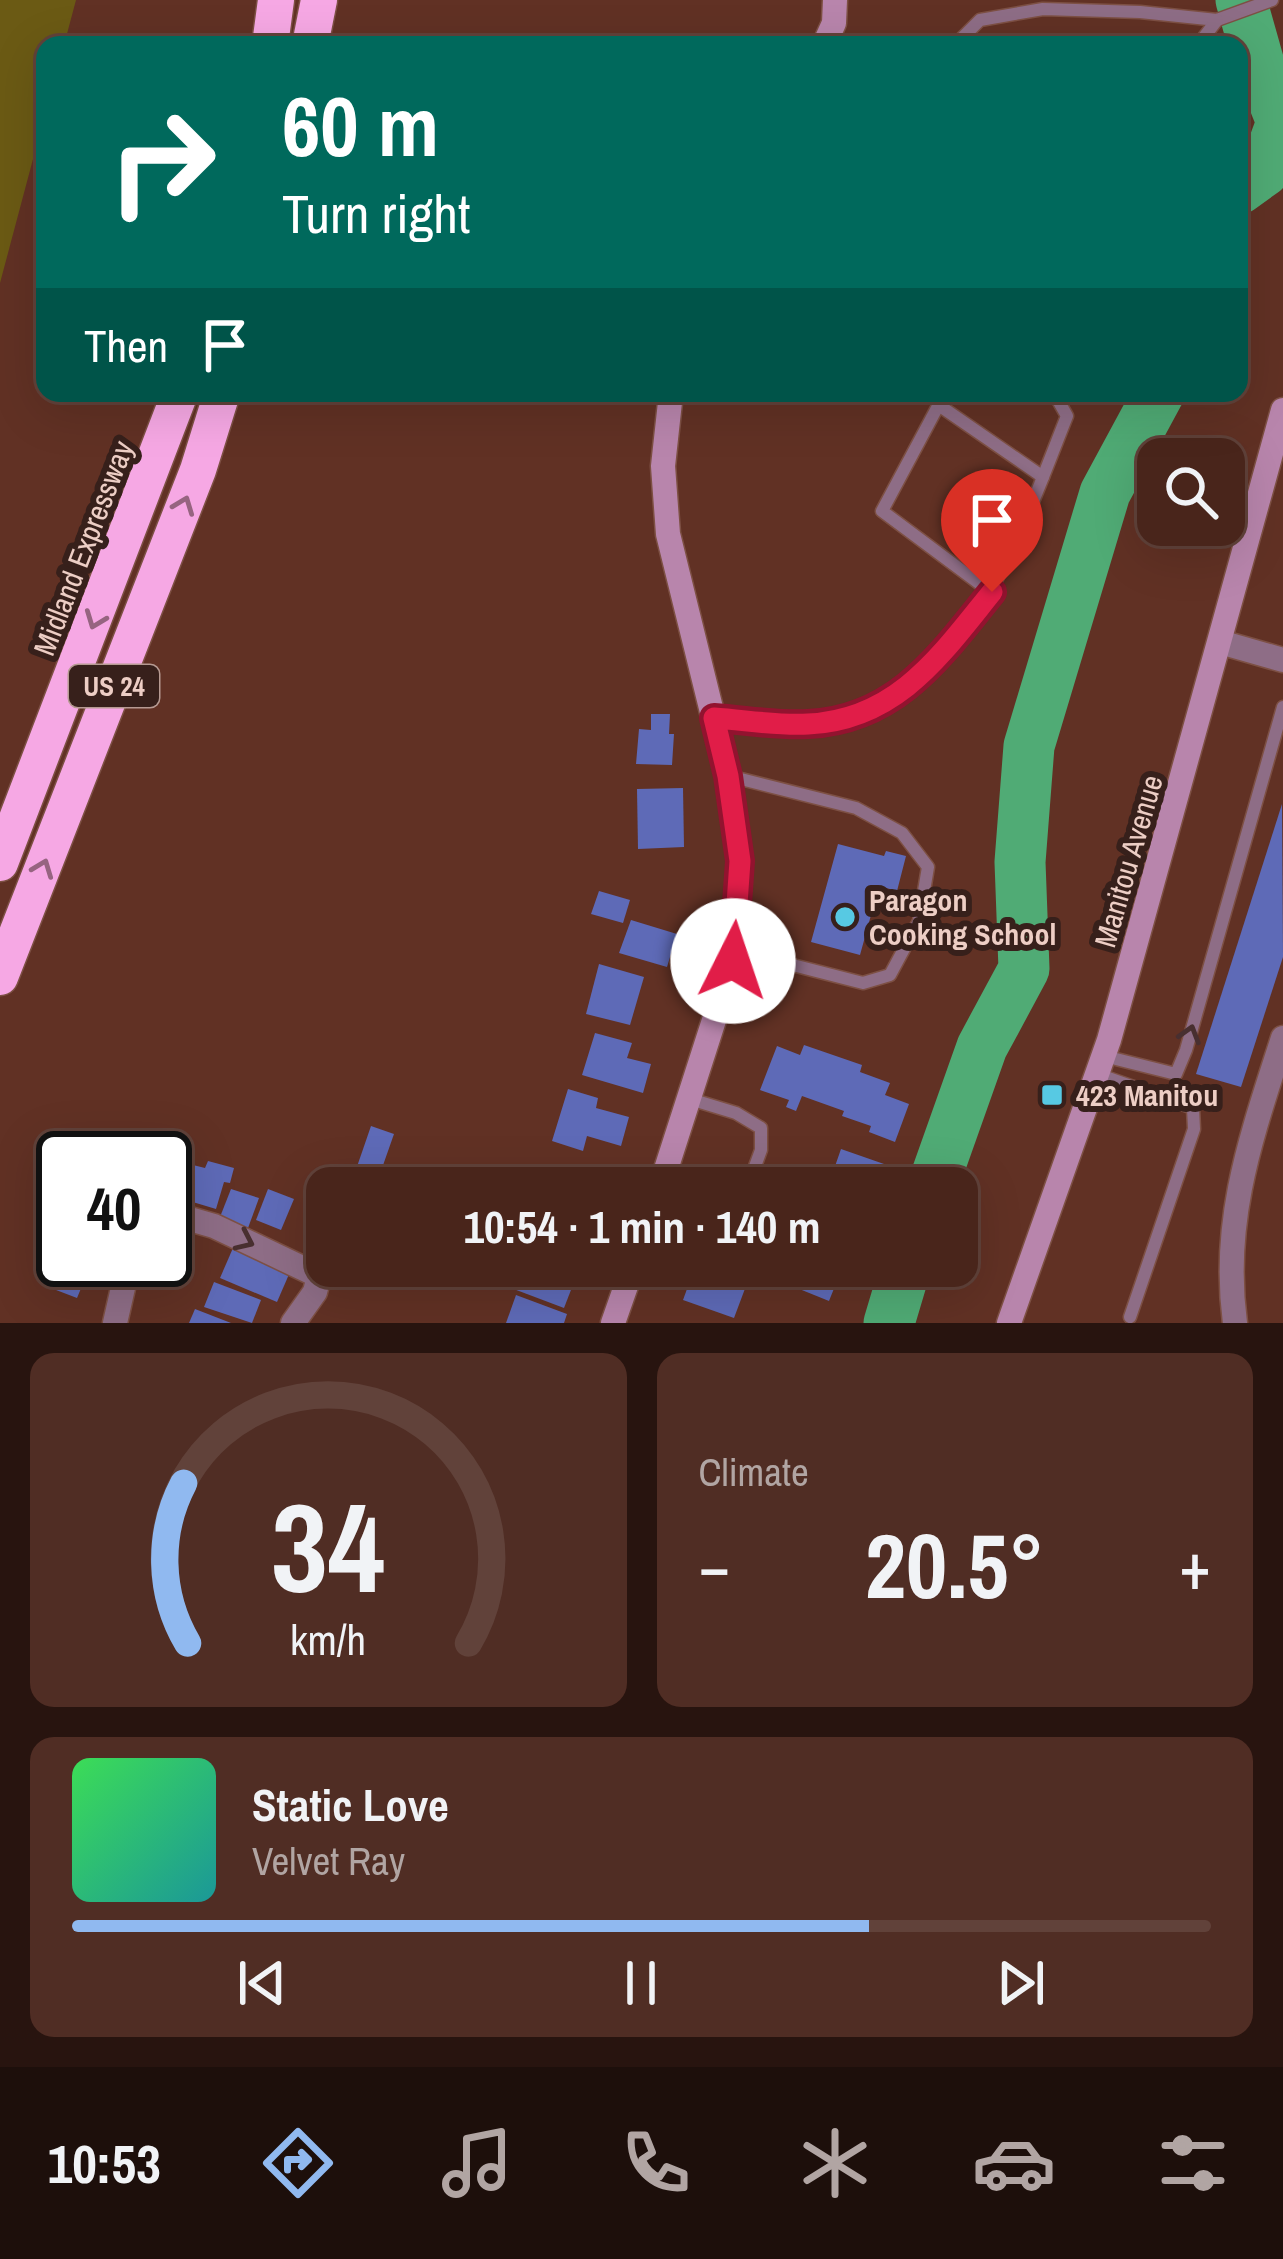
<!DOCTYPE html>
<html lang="en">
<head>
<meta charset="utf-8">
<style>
  body { margin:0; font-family:"Archivo Narrow",sans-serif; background:#502d24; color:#f1f3f6; height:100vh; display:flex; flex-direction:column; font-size:45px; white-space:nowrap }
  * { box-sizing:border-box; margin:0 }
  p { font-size:39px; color:#b1a5a3 }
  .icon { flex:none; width:66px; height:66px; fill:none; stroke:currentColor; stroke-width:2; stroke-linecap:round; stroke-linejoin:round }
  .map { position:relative; height:1323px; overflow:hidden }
  .drawer { display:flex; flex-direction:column; gap:30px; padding:30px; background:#28140f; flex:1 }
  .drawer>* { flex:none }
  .banner { position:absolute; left:36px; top:36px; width:1212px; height:366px; border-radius:24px; box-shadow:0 12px 48px #0002,0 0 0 3px #61423a; background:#00695c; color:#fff; overflow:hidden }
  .tools { position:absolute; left:1137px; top:438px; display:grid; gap:24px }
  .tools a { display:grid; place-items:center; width:108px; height:108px; border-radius:24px; background:#49251b; box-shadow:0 12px 48px #0002,0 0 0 3px #61423a; font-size:60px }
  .speed { position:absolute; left:36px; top:1131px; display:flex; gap:24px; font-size:60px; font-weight:700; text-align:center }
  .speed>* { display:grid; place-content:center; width:156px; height:156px; border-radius:50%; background:#49251b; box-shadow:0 12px 48px #0002,0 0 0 3px #61423a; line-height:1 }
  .speed .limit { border:6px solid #111; border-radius:18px; background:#fff; color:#111 }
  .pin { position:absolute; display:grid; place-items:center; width:102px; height:102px; color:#fff; margin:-123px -51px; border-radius:50% 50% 50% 0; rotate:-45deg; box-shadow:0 0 12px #0007 }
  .pin .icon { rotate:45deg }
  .me { position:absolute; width:132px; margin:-66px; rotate:4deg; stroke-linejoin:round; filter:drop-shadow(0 0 9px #0008) }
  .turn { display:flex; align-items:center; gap:42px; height:252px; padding:0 48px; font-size:54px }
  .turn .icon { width:156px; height:156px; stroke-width:2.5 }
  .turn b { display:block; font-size:84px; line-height:102px }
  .then { display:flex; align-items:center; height:114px; padding:0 48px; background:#0003; gap:24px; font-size:45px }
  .big { font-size:90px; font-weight:800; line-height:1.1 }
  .drawer .tile { flex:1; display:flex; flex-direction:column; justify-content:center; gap:18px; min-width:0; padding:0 42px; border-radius:24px; background:#502d24 }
  .drawer .dial { align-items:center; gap:0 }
  .dial svg { height:312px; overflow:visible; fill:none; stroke:#61423a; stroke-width:7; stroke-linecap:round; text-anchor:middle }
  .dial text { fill:#f1f3f6; stroke:none }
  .song { display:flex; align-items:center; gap:36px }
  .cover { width:144px; height:144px; border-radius:18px; background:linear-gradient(135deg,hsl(130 70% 55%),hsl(180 70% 35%)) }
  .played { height:12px; border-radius:6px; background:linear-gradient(90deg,#90b9f0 70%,#61423a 70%) }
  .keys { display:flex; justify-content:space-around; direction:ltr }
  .heat { display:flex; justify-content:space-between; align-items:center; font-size:66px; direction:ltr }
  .drawer .tiles { flex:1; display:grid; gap:30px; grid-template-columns:1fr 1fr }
  .tile:last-child { grid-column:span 2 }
  .trip { position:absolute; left:306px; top:1167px; width:672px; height:120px; border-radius:24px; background:#49251b; box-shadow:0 12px 48px #0002,0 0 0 3px #61423a; font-weight:800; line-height:120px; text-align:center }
  .dock { display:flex; height:192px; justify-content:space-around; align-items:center; background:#1d0f0b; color:#b1a5a3 }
  .dock .icon { width:84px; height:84px }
  .dock .current { color:#90b9f0 }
  .dock b { font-size:54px; color:#f1f3f6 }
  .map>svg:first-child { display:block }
</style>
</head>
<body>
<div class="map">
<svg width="1283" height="1323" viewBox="0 0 1283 1323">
  <rect width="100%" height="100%" fill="#613124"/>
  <polygon fill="#6b5a14" points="0,0 76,0 64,45 45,45 45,114 0,283"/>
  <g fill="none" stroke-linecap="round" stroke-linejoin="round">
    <g stroke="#50ab75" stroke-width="51">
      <polyline points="1239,189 1264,171 1282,122 1260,67 1241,0"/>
      <polyline points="932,1188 982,1047 1024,969 1020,862 1029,746 1105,493 1159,393"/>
      <polyline points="889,1323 906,1266"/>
    </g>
  </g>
  <g fill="#5e6ab7">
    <polygon points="651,714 670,714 669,734 674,734 672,765 636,764 639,729 651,730"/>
    <polygon points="683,788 684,847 638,849 637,789"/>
    <polygon points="1282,804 1283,957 1241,1087 1196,1074"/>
    <polygon points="838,844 884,856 886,851 906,856 897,891 879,886 860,955 811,942"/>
    <polygon points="599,891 630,900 623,923 591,914"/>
    <polygon points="631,920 677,934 667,967 619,953"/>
    <polygon points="599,964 644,977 630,1025 586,1014"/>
    <polygon points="595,1033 632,1043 627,1058 651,1064 643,1093 582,1075"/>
    <polygon points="804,1045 862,1065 860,1072 890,1083 885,1095 909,1104 895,1142 869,1132 871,1126 842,1116 844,1111 802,1096 796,1111 786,1107 789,1100 760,1090 777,1046 800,1055"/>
    <polygon points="568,1089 598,1098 596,1108 629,1117 621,1146 587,1136 583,1151 552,1141"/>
    <polygon points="371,1126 394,1134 375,1188 361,1188 351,1184"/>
    <polygon points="841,1149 884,1164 875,1188 828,1188 830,1182 814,1176 817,1167 833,1172"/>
    <polygon points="177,1161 205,1168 208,1161 234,1168 230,1183 224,1182 216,1209 166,1194"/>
    <polygon points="231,1189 259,1198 248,1228 220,1217"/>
    <polygon points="268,1189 294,1199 281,1230 256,1220"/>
    <polygon points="62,1231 63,1260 104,1260 93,1290 82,1286 77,1298 43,1285"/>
    <polygon points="233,1248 290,1272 277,1302 220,1278"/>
    <polygon points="519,1266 545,1266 576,1277 564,1308 511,1288"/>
    <polygon points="782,1266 843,1266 829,1301 777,1280"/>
    <polygon points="695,1267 746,1286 734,1318 683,1300"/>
    <polygon points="214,1282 261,1300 252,1323 204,1307"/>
    <polygon points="516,1295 567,1314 564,1323 506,1323"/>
    <polygon points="195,1309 231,1323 189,1323"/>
  </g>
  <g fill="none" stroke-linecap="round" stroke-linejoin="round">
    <g stroke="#7d5044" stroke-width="15">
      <g id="lane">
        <polyline points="955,45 980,20 1043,9 1140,12 1217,20 1272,0"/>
        <polyline points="1198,45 1217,20"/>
        <polyline points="945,393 882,511 992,593"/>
        <polyline points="940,406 1043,477"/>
        <path d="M714,718c46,3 104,16 148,-4 118,-51 161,-188 205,-298l-13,-23"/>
        <polyline points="729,776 856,808 902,833 928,867 919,921 890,975 863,983 734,950"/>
        <polyline points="1104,1056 1176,1074 1186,1050 1283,707"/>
        <polyline points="1097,1074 1193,1108 1194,1129 1130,1317"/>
        <polyline points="690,1099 736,1113 761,1128 761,1150 747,1188"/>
      </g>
    </g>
    <g stroke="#7d5044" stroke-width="27">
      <g id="street">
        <polyline points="1220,642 1283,660"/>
        <polyline points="165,1216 169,1213 214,1226 319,1276 315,1292 293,1323"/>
        <polyline points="115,1323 125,1279 135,1260"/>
        <path d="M1235,1323c-14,-104 17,-188 48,-285"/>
      </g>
    </g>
    <g stroke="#7d5044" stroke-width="27">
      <g id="secondary">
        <polyline points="824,45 834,23 835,0"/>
        <polyline points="660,1188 733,961 740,861 729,781 668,534 663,466 671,393"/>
        <polyline points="613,1323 633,1266"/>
        <polyline points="1009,1323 1109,1040 1283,410"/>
      </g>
    </g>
    <g stroke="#7d5044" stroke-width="39">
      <g id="highway">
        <polyline points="270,45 276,0"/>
        <polyline points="310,45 319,0"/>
        <polyline points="0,863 180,393"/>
        <polyline points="0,977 198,470 222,393"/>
      </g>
    </g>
    <use href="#lane" stroke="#8e6d86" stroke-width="12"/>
    <use href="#street" stroke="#8e6d86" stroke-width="24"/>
    <use href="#secondary" stroke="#b885ac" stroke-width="24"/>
    <use href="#highway" stroke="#f6a8e4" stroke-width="36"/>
  </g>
  <defs><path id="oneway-chevron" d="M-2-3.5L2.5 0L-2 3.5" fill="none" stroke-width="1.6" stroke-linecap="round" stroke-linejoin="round" transform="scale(3)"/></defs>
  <g stroke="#966480">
    <use href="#oneway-chevron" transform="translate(184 505) rotate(-69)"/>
    <use href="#oneway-chevron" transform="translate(95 620) rotate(111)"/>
    <use href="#oneway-chevron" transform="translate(43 868) rotate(-69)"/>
  </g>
  <g stroke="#482f30">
    <use href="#oneway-chevron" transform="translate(1190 1034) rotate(-73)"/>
    <use href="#oneway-chevron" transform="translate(245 1241) rotate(25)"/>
  </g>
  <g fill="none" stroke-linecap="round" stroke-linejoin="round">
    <g stroke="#92132f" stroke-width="30">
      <path id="route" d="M733,961l7,-100 -12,-85 -14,-58c31,2 64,8 94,6 89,-4 133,-69 184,-132"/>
    </g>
    <use href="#route" stroke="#e11d48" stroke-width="21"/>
  </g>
  <g fill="#57c9e3" stroke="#37201b" stroke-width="4.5">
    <circle cx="845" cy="917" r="12"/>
    <rect x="1040" y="1083" width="24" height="24" rx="6"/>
  </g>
  <g text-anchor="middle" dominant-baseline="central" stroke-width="12" stroke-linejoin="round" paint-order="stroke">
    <rect fill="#37201b" stroke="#b69a92" stroke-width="3" x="69" y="665" width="90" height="42" rx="9"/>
    <g font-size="27" font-weight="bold" fill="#edcec5">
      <text x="114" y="686">US 24</text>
    </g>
    <g font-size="30" fill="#edcec5" stroke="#37201b">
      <text transform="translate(83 548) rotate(-69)">Midland Expressway</text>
      <text transform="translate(1128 861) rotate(-74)">Manitou Avenue</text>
    </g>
    <g font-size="30" font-weight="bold" fill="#edcec5" stroke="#37201b" text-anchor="start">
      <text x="869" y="900">Paragon<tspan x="869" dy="34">Cooking School</tspan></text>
      <text x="1076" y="1095">423 Manitou</text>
    </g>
  </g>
</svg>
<div class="tools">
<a><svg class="icon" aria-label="search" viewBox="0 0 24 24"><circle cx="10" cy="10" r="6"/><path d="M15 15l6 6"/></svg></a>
</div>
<div class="speed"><div class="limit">40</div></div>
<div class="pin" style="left:992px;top:592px;background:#d93025"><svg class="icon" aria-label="arrive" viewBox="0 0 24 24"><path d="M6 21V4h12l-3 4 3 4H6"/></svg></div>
<svg class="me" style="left:733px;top:961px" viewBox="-20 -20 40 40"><circle r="19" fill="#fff"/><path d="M0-13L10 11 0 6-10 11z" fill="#e11d48"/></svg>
<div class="trip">10:54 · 1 min · 140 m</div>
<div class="banner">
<div class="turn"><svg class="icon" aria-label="right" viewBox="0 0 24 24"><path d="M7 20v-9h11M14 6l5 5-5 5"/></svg><div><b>60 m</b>Turn right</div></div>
<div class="then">Then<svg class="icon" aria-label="arrive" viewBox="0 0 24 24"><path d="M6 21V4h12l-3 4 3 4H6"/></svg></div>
</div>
</div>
<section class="drawer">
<div class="tiles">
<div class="tile dial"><svg viewBox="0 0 100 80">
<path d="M14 69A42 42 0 1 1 86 69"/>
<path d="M14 69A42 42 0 0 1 13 28" stroke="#90b9f0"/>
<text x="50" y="56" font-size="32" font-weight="700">34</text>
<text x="50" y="72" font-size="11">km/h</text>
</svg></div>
<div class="tile"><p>Climate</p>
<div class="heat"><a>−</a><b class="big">20.5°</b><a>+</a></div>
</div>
<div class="tile">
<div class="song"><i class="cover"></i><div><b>Static Love</b><p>Velvet Ray</p></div></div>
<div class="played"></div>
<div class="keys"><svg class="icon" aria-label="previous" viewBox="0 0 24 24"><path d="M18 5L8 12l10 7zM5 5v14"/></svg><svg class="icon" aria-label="pause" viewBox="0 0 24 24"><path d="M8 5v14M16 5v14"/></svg><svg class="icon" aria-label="next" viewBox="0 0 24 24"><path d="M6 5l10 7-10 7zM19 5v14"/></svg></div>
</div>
</div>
</section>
<nav class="dock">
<b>10:53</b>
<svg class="icon current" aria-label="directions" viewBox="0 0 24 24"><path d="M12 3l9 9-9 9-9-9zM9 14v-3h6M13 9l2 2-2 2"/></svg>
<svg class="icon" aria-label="music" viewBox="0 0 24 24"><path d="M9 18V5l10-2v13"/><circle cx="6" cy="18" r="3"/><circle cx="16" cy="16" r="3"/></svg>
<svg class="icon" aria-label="phone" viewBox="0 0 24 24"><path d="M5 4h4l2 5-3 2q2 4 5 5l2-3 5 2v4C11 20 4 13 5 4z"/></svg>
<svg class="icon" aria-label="climate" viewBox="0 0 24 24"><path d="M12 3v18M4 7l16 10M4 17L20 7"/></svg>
<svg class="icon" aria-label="car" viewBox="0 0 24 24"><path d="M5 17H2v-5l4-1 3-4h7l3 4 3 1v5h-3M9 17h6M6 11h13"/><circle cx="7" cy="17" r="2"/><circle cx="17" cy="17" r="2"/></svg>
<svg class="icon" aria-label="filters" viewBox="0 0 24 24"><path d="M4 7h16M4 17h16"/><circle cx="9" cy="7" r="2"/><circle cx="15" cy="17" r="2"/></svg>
</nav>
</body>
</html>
